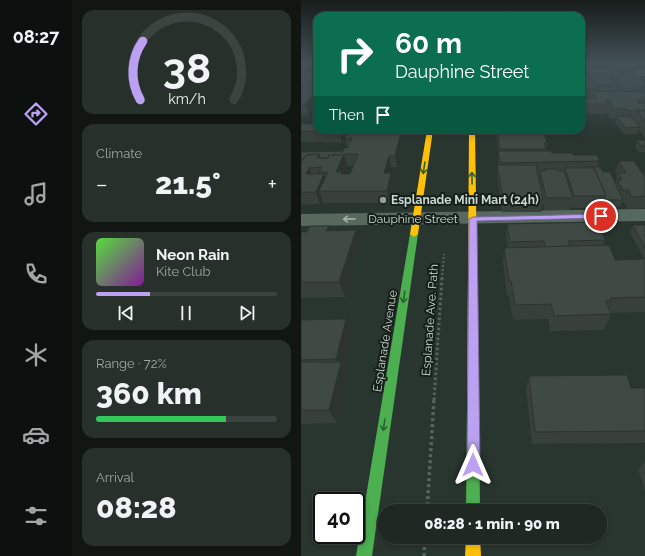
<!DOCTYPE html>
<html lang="en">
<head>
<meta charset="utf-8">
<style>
  body { margin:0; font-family:Raleway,sans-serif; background:#27302b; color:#f1f3f6; height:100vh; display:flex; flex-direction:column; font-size:15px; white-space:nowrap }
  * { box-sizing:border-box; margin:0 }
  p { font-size:13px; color:#a1a6a6 }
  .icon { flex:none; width:22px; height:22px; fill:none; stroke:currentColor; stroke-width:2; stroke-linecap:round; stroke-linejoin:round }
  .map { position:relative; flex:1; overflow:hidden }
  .details { display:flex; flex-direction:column; gap:10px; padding:10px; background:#111613; width:229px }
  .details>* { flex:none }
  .top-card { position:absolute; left:12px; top:12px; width:272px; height:122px; border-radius:12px; box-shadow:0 2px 6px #0003,0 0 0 1px #3c4441; background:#0b6e4f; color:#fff; overflow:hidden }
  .speed { position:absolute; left:12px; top:492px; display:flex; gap:8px; font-size:20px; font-weight:700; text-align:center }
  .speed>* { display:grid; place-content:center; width:52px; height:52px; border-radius:50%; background:#1f2823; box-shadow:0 2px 6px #0003,0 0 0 1px #3c4441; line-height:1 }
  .speed .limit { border:2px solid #111; border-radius:6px; background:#fff; color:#111 }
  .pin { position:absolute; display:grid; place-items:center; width:34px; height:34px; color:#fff; margin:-17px; border:2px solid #fff; border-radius:50%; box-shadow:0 1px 4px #0007 }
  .me { position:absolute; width:44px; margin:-22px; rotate:0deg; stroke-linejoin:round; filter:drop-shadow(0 0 3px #0008) }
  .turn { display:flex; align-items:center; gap:14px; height:84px; padding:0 16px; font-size:18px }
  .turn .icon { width:52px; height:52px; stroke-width:2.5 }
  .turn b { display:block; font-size:28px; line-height:34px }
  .then { display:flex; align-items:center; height:38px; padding:0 16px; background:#0003; gap:8px; font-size:15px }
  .big { font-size:30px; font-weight:800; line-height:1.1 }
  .details .card { flex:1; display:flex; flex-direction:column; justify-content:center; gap:6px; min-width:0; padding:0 14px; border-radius:12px; background:#27302b }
  .details .dial { align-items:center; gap:0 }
  .dial svg { height:104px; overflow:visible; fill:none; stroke:#3c4441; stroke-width:7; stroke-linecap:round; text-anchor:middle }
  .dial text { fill:#f1f3f6; stroke:none }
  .song { display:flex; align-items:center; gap:12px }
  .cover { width:48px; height:48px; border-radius:6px; background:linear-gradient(135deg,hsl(110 70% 55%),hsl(290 70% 35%)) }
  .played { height:4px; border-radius:2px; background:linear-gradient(90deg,#bca0f2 30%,#3c4441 30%) }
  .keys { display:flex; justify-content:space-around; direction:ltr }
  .heat { display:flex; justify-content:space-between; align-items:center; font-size:22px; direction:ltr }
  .charge { height:6px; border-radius:3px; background:linear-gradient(90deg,#34c759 72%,#3c4441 0) }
  .trip { position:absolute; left:76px; top:504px; width:230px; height:40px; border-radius:20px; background:#1f2823; box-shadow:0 2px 6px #0003,0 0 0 1px #3c4441; font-weight:800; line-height:40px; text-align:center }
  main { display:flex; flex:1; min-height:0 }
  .tab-bar { display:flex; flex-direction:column; width:72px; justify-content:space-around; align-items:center; background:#0c100e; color:#a1a6a6 }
  .tab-bar .icon { width:28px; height:28px }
  .tab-bar .on { color:#bca0f2 }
  .tab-bar b { font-size:18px; color:#f1f3f6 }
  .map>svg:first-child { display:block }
</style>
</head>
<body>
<main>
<nav class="tab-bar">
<b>08:27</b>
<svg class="icon on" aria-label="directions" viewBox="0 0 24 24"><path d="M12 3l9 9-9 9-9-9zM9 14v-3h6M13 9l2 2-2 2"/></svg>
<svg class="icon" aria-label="music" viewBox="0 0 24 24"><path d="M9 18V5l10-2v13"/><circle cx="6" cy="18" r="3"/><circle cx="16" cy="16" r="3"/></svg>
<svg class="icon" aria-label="phone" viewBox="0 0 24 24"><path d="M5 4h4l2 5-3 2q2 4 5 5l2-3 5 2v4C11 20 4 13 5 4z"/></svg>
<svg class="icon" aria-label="climate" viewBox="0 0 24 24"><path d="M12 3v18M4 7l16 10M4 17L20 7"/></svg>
<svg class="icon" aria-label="car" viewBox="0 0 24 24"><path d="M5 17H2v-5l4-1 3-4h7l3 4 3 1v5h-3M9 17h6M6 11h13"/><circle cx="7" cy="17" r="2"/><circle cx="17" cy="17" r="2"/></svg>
<svg class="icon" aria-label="filters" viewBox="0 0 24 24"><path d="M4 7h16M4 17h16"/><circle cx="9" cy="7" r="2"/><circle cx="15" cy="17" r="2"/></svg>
</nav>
<section class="details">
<div class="card dial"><svg viewBox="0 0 100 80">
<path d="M14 69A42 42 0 1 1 86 69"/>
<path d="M14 69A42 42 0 0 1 16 24" stroke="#bca0f2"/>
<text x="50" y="56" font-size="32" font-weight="700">38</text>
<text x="50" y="72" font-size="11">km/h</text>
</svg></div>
<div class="card"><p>Climate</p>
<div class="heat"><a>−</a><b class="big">21.5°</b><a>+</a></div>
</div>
<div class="card">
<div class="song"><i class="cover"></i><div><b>Neon Rain</b><p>Kite Club</p></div></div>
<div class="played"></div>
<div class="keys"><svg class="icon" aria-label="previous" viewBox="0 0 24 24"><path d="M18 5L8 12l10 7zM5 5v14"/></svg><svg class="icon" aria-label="pause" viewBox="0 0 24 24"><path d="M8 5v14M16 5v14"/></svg><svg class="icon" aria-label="next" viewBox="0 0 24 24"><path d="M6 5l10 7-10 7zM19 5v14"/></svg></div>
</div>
<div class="card"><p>Range · 72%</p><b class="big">360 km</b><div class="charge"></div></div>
<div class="card"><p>Arrival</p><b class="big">08:28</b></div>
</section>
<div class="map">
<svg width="344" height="556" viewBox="0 0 344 556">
  <rect width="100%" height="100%" fill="#29352f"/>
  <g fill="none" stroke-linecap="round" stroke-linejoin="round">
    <polyline stroke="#58655e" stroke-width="2" stroke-dasharray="2 2" stroke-linecap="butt" points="141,279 143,254"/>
    <polyline stroke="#58655e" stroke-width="3" stroke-dasharray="2.5 2.5" stroke-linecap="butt" points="133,400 141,278"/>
    <g stroke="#58655e" stroke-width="3.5" stroke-dasharray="3 3" stroke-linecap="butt">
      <polyline points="126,511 133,399"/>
      <polyline points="123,556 124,537"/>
    </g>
    <g fill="#57685f" fill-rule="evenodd">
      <rect x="280" y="70" width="64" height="6"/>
      <polygon points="344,209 344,221 0,226 0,214"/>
    </g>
    <g fill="#4caf50" fill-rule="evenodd">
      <polygon points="113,231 117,234 71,556 55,556 109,234"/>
      <polygon points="172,401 176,403 178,407 179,511 165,511 166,407 168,403"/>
    </g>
    <g fill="#ffc107" fill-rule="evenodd">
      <polygon points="126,130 132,130 117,234 113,237 109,234"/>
      <polygon points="168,130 174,130 178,407 176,411 172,413 168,411 166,407"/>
      <polygon points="165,537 179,537 180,556 164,556"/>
    </g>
  </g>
  <g fill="#37403a" fill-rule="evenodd">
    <polygon points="0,63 16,63 16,68 14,67 13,63 5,71 16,71 16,119 13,108 8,115 0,115"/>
    <polygon points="280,63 322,63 320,69 344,84 344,139 338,129 337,134 323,134 314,122 315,119 309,119 306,111 305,114 281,114 283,117 280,128 280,71 287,74 308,77 309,70 313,70 286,70"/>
    <polygon points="334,63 344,63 344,69 340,69"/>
    <path d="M0,124l16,6h84l-1,3 2,11 -5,23h-6l-2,6h2l2,12 -4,18h-66l-1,-4 -2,5 -19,1v-53l42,-1 4,-3 -2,-11 -3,6 -41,-1zM46,166h6l-3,8h-7z"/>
    <polygon points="196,130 242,130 246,143 245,151 251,153 272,155 299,161 297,167 302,172 314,183 316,175 314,172 318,161 342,174 344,170 344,208 326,209 323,202 321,202 319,207 303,207 302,204 301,208 271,208 270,206 269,210 243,210 242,203 240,212 201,212 196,176 197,151 195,137"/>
    <polygon points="336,140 344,146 344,152 338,152 334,147"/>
    <polygon points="206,224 304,240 302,245 314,260 343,259 329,232 332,225 344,225 344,312 309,313 310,314 303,330 249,331 247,319 212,320 208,296 206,296 202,263 203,248 207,248 205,236"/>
    <polygon points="28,226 29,231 55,230 59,246 44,297 0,298 0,232 6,232"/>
    <polygon points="45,319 51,334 43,368 47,376 36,423 0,424 0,320"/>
    <polygon points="228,376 330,388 344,388 344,443 231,444 225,390"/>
    <polygon points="344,461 344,492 337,469"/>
  </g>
  <g fill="#2d3430">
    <polygon points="2,63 13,63 5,71"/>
    <polygon points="16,90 16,104 8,115 4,105"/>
    <polygon points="39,130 43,130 42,131 44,137 41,143 38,132"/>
    <polygon points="95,130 100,130 97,142 95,131"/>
    <polygon points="100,133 101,144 96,167 94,156"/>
    <polygon points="43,154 46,166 42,175 35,172"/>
    <polygon points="88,156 90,167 86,185 83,173"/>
    <polygon points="8,168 12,179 5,174"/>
    <polygon points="90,173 92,185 88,203 86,191"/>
    <polygon points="23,174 27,186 18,191 21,199 19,204 15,192"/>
    <polygon points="28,226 33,241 25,231"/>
    <polygon points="55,230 59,246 44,297 38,282"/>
    <polygon points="45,319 51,334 43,368 47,376 36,423 28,410 39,367 35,359"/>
  </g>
  <g fill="#404a44" stroke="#2d3430" fill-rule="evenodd">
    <polygon points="330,69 344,84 344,87 335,87 337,89 332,89 334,91 324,91 314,79 318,79 309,70"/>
    <polygon points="0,71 16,71 16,90 4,105 0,105"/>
    <polygon points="280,71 285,71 297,89 280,89"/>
    <polygon points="287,73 305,73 312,83 310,83 311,85 294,85"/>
    <polygon points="295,86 313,86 317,91 297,91 297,89"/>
    <polygon points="299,91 344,92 344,100 335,100 337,103 344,103 344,110 333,110 334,111 329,111 326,109 312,109 309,100 305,100 308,104 280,104 280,98 295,98 292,92"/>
    <polygon points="16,103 16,107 13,107"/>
    <polygon points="336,111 344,111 344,122"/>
    <polygon points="280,112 283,117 280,117"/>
    <polygon points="315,116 329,116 339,127 325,128"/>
    <polygon points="0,124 16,124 16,130 39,130 38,132 0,131"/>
    <rect x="42" y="130" width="53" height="1"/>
    <polygon points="196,130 242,130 246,143 243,143 245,149 199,149"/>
    <path d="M46,133h54l-6,23h-6l-5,17h7l-4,18h-68l9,-19h-9l3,-5 -13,1 -3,6h18l-8,18h-15v-30l5,-7 13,-1 -2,4h11l1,-3h12l3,-7h4l4,-10 -7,1zM43,154h14l-8,20h-9l1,-2h-6z"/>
    <polygon points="336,140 344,140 344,146 340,146"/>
    <polygon points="42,151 40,155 28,155 27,158 19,158 18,154 5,155 0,162 0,152"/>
    <polygon points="197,151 250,151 251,153 271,153 272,155 296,155 299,161 199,163"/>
    <polygon points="318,161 333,161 344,177 344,196 331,197 327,190 322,190 316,180 321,180 317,173 325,173"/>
    <polygon points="196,165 235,165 242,200 202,200"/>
    <polygon points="291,167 299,167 302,172 309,172 322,200 305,200 304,197 305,196 293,168 292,168"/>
    <polygon points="264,168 293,168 305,196 273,196"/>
    <polygon points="244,169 257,169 258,171 263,171 272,198 245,198 239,171 244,171"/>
    <polygon points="297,222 304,240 267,241 269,246 244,247 243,241 209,242 206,224"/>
    <polygon points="332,225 344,225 344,248"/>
    <polygon points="9,226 28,226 25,231 55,230 38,282 0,282 0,232 6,232"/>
    <polygon points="308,245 314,260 344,259 344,297 309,298 310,301 305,301 310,314 253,316 250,304 214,305 210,281 208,281 203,248"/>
    <polygon points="45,319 35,359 0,360 0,320"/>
    <polygon points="0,362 40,362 28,410 0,410"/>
    <polygon points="326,375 330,388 344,388 344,431 234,432 228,376"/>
  </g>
  <defs><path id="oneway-shaft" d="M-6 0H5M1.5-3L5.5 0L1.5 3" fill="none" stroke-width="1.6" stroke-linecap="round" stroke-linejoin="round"/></defs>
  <g stroke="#2e6032">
    <use href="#oneway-shaft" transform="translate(123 168) rotate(99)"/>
    <use href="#oneway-shaft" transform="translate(171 178) rotate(-91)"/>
    <use href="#oneway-shaft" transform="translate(103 297) rotate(99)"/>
    <use href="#oneway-shaft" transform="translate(83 425) rotate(99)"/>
  </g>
  <use stroke="#a2b1a8" href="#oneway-shaft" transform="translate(48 219) rotate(179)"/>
  <linearGradient id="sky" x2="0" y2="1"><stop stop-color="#171d1a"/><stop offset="0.45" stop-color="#435158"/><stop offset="1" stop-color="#435158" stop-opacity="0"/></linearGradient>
  <rect width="344" height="141" fill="url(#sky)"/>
  <polygon fill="#bca0f2" stroke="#7a689d" points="300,214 302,215 302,218 176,221 179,465 177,470 172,472 168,470 166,465 168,219 172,217"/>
  <circle fill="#929f98" stroke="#151f19" stroke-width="1.5" cx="82" cy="200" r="4"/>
  <g text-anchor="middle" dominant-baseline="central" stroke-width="4" stroke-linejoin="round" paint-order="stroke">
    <g font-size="12" font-weight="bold" fill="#cad8d0" stroke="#151f19" text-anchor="start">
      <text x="90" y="200">Esplanade Mini Mart (24h)</text>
    </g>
    <g font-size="12" fill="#cad8d0" stroke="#151f19">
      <text x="112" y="219">Dauphine Street</text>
      <text transform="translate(129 320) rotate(-86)">Esplanade Ave. Path</text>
      <text transform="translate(84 341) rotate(-81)">Esplanade Avenue</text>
    </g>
  </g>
</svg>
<div class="speed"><div class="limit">40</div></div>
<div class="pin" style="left:300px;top:216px;background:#d93025"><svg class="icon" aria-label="arrive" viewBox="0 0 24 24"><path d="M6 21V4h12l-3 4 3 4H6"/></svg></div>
<svg class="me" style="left:172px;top:465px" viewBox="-20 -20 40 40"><path d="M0-17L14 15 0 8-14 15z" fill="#bca0f2" stroke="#fff" stroke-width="4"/></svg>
<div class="trip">08:28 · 1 min · 90 m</div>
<div class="top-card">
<div class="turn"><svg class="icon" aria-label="right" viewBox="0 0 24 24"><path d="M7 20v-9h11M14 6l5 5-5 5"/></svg><div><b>60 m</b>Dauphine Street</div></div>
<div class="then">Then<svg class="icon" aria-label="arrive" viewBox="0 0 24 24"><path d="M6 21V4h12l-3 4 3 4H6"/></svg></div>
</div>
</div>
</main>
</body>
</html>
